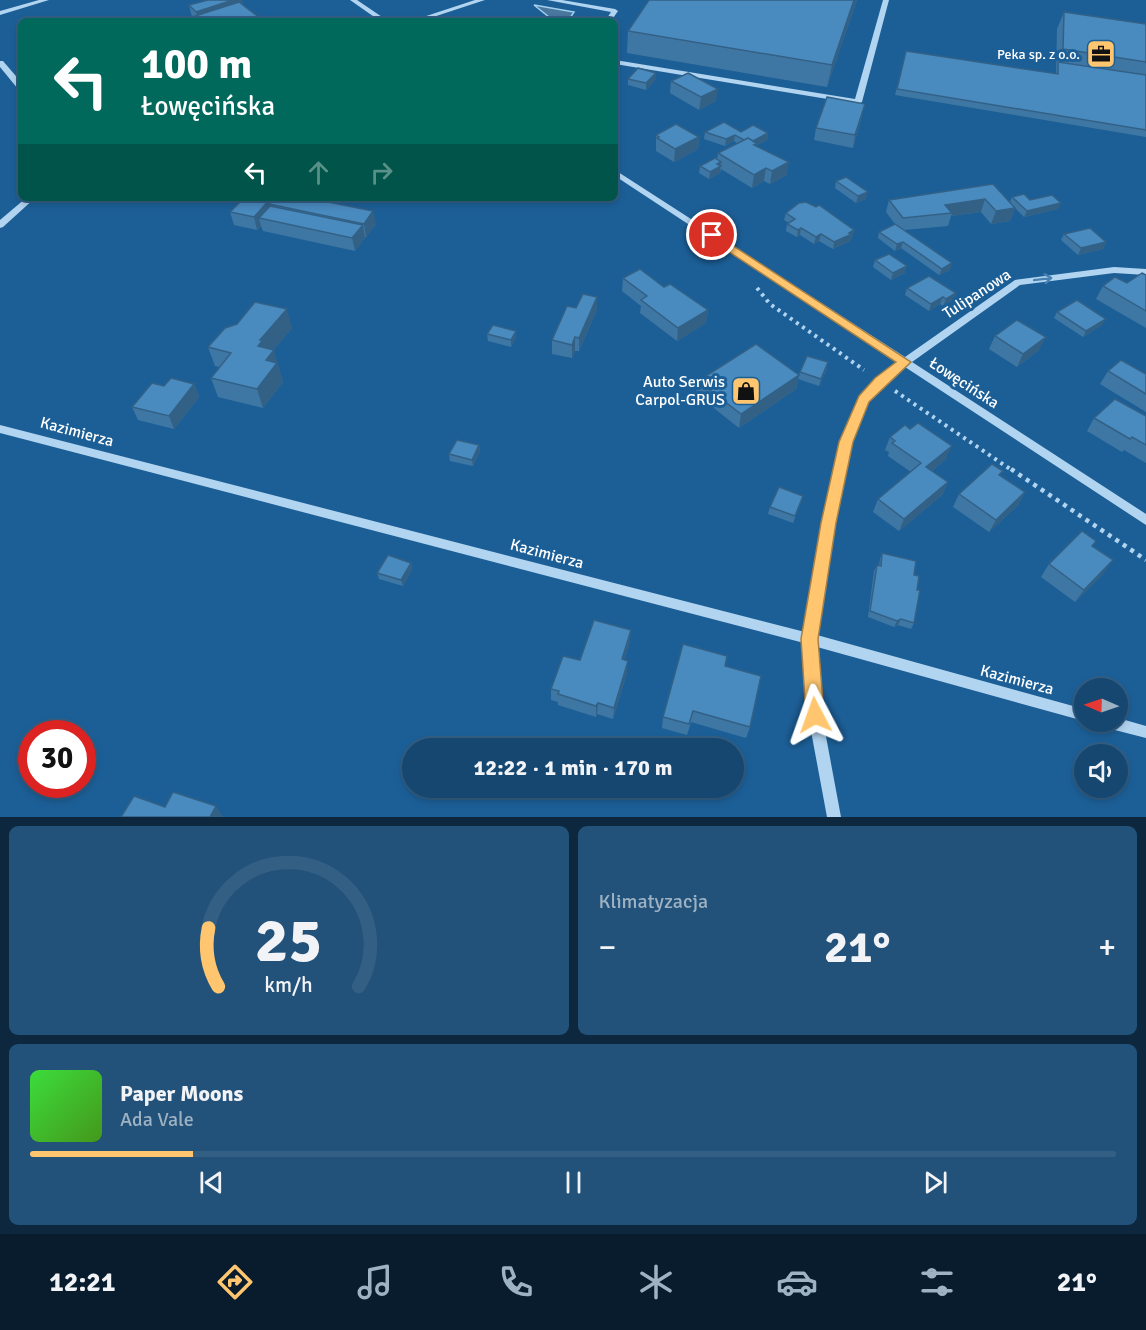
<!DOCTYPE html>
<html lang="pl">
<head>
<meta charset="utf-8">
<style>
  body { margin:0; font-family:Signika,sans-serif; background:#225179; color:#f1f3f6; height:100vh; display:flex; flex-direction:column; font-size:22px; white-space:nowrap }
  * { box-sizing:border-box; margin:0 }
  p { font-size:20px; color:#9db2c3 }
  .icon { flex:none; width:33px; height:33px; fill:none; stroke:currentColor; stroke-width:2; stroke-linecap:round; stroke-linejoin:round }
  .map { position:relative; height:817px; overflow:hidden }
  .sheet { display:flex; flex-direction:column; gap:9px; padding:9px; background:#0c273e; flex:1 }
  .sheet>* { flex:none }
  .top-card { position:absolute; left:18px; top:18px; width:600px; height:183px; border-radius:9px; box-shadow:0 3px 9px #0003,0 0 0 2px #345f84; background:#00695c; color:#fff; overflow:hidden }
  .needle { width:39px; rotate:272deg }
  .fabs { position:absolute; left:1074px; top:678px; display:grid; gap:12px }
  .fabs a { display:grid; place-items:center; width:54px; height:54px; border-radius:50%; background:#154771; box-shadow:0 3px 9px #0003,0 0 0 2px #345f84; font-size:30px }
  .speed { position:absolute; left:18px; top:720px; display:flex; gap:12px; font-size:30px; font-weight:700; text-align:center }
  .speed>* { display:grid; place-content:center; width:78px; height:78px; border-radius:50%; background:#154771; box-shadow:0 3px 9px #0003,0 0 0 2px #345f84; line-height:1 }
  .speed .limit { border:9px solid #d22; background:#fff; color:#111 }
  .pin { position:absolute; display:grid; place-items:center; width:51px; height:51px; color:#fff; margin:-26px; border:3px solid #fff; border-radius:50%; box-shadow:0 2px 6px #0007 }
  .me { position:absolute; width:66px; margin:-33px; rotate:356deg; stroke-linejoin:round; filter:drop-shadow(0 0 4px #0008) }
  .turn { display:flex; align-items:center; gap:21px; height:126px; padding:0 24px; font-size:27px }
  .turn .icon { width:78px; height:78px; stroke-width:2.5 }
  .turn b { display:block; font-size:42px; line-height:51px }
  .lanes { display:flex; align-items:center; height:57px; padding:0 24px; background:#0003; justify-content:center; gap:30px; direction:ltr }
  .lanes .off { opacity:.35 }
  .big { font-size:45px; font-weight:700; line-height:1.1 }
  .sheet .widget { flex:1; display:flex; flex-direction:column; justify-content:center; gap:9px; min-width:0; padding:0 21px; border-radius:9px; background:#225179 }
  .sheet .dial { align-items:center; gap:0 }
  .dial svg { height:156px; overflow:visible; fill:none; stroke:#345f84; stroke-width:7; stroke-linecap:round; text-anchor:middle }
  .dial text { fill:#f1f3f6; stroke:none }
  .song { display:flex; align-items:center; gap:18px }
  .cover { width:72px; height:72px; border-radius:9px; background:linear-gradient(135deg,hsl(120 70% 55%),hsl(100 70% 35%)) }
  .played { height:6px; border-radius:3px; background:linear-gradient(90deg,#ffc66f 15%,#345f84 15%) }
  .keys { display:flex; justify-content:space-around; direction:ltr }
  .heat { display:flex; justify-content:space-between; align-items:center; font-size:33px; direction:ltr }
  .sheet .tiles { flex:1; display:grid; gap:9px; grid-template-columns:1fr 1fr }
  .widget:last-child { grid-column:span 2 }
  .trip { position:absolute; left:402px; top:738px; width:342px; height:60px; border-radius:30px; background:#154771; box-shadow:0 3px 9px #0003,0 0 0 2px #345f84; font-weight:700; line-height:60px; text-align:center }
  .menu { display:flex; height:96px; justify-content:space-around; align-items:center; background:#081c2d; color:#9db2c3 }
  .menu .icon { width:42px; height:42px }
  .menu .selected { color:#ffc66f }
  .menu b { font-size:27px; color:#f1f3f6 }
  .map>svg:first-child { display:block }
</style>
</head>
<body>
<div class="map">
<svg width="1146" height="817" viewBox="0 0 1146 817">
  <rect width="100%" height="100%" fill="#1c5f97"/>
  <polygon fill="#49779e" stroke="#a4d0f1" stroke-width="1.5" points="534,5 574,12 568,21 554,21"/>
  <g fill="none" stroke-linecap="round" stroke-linejoin="round">
    <g stroke="#b1d4f0" stroke-width="4" stroke-dasharray="3 4.5" stroke-linecap="butt">
      <polyline points="757,288 770,304 864,370"/>
      <polyline points="895,391 1013,471"/>
    </g>
    <polyline stroke="#b1d4f0" stroke-width="4.5" stroke-dasharray="4 5" stroke-linecap="butt" points="1011,469 1146,560"/>
    <g fill="#b1d4f0" fill-rule="evenodd">
      <polygon points="39,0 49,0 0,15 0,11"/>
      <polygon points="350,0 357,0 388,21 380,21"/>
      <polygon points="475,0 485,0 421,21 411,21"/>
      <polygon points="547,0 562,0 615,9 618,11 611,21 605,21 611,12"/>
      <polygon points="883,0 889,0 862,102 858,104 615,64 615,60 855,99"/>
      <polygon points="0,61 3,61 21,82 21,89 18,89 0,67"/>
      <polygon points="615,170 905,357 1015,280 1114,267 1146,269 1146,275 1114,273 1020,285 912,362 1146,514 1146,525 905,367 884,384 868,402 851,442 834,523 817,635 1084,709 1084,721 817,647 822,715 841,817 827,817 808,715 804,643 0,433 0,425 805,632 822,523 841,442 859,397 876,378 898,362 615,176"/>
      <polygon points="26,198 35,198 3,227 0,228 0,220"/>
      <polygon points="1118,718 1146,726 1146,738 1107,728 1102,727 1100,722 1118,722"/>
    </g>
  </g>
  <g fill="#3f77a4">
    <polygon points="242,0 243,5 260,18 261,21 193,21 189,5"/>
    <polygon points="857,0 827,87 627,53 628,31"/>
    <polygon points="1064,12 1146,24 1146,137 895,95 906,51 1056,74 1057,29"/>
    <polygon points="628,79 656,79 646,90 628,85"/>
    <polygon points="671,81 716,101 699,110 670,93"/>
    <polygon points="862,116 853,148 814,140 816,128"/>
    <polygon points="705,132 741,132 768,133 767,140 757,145 757,146 787,175 770,184 764,181 752,188 721,169 720,173 709,179 699,173 700,166 717,160 718,153 737,143 734,141 725,146 704,139"/>
    <polygon points="656,135 699,137 698,149 674,162 656,151"/>
    <polygon points="836,181 866,199 856,203 835,188"/>
    <polygon points="993,184 1010,202 1012,197 1030,200 1058,209 1024,217 1015,208 1010,221 991,224 981,212 951,216 948,226 904,230 950,270 939,275 901,248 895,251 878,238 879,232 895,224 886,212 889,200"/>
    <polygon points="244,198 376,224 366,237 365,237 365,238 355,251 263,231 261,226 257,230 234,225 230,212"/>
    <polygon points="786,213 854,230 852,237 851,238 850,241 833,249 819,241 814,244 800,235 797,237 786,231 787,224 789,223 784,220"/>
    <polygon points="1064,234 1106,242 1103,249 1078,255 1061,240"/>
    <polygon points="875,260 905,273 891,280 873,267"/>
    <polygon points="1146,275 1146,328 1096,299 1103,286 1127,283"/>
    <polygon points="623,278 664,287 708,310 706,323 677,341 640,313 641,306 622,291"/>
    <polygon points="907,288 956,293 954,299 943,306 940,304 929,311 905,295"/>
    <polygon points="576,308 597,310 579,351 575,351 572,358 552,354 552,340"/>
    <polygon points="1057,312 1102,325 1083,337 1054,318"/>
    <polygon points="292,328 273,350 283,382 263,408 218,397 211,378 219,367 215,366 208,347"/>
    <polygon points="487,334 516,337 511,347 488,341"/>
    <polygon points="995,336 1039,350 1017,367 989,349"/>
    <polygon points="827,369 819,386 798,379 800,372"/>
    <polygon points="1108,371 1146,374 1146,412 1100,384"/>
    <polygon points="799,375 796,389 739,428 696,394 698,381"/>
    <polygon points="194,384 199,397 174,429 138,420 132,407"/>
    <polygon points="1146,416 1146,463 1124,450 1122,452 1087,431 1094,418"/>
    <polygon points="890,437 946,459 932,471 948,482 942,495 899,531 873,512 878,499 911,472 888,456 889,452 885,450"/>
    <polygon points="479,445 480,451 473,466 450,461 449,454"/>
    <polygon points="1001,476 1025,492 1018,505 989,532 953,507 959,494"/>
    <polygon points="801,502 793,523 768,514 770,507"/>
    <polygon points="1093,546 1104,573 1075,602 1041,577 1049,564"/>
    <polygon points="882,553 914,575 914,623 911,629 898,625 894,627 868,617 874,571 877,565 879,565 880,559"/>
    <polygon points="411,563 412,569 403,586 379,579 377,573"/>
    <polygon points="630,642 624,660 627,673 613,719 597,714 596,717 558,705 558,702 551,700 551,689 580,660"/>
    <polygon points="725,666 750,727 746,738 691,722 687,735 662,728 663,717"/>
  </g>
  <g fill="#336186">
    <polygon points="233,0 242,0 244,9 199,21 196,12"/>
    <polygon points="854,0 857,0 827,87 832,65"/>
    <polygon points="260,18 261,21 249,21"/>
    <polygon points="656,73 656,79 646,90 646,83"/>
    <polygon points="718,89 716,101 699,110 701,97"/>
    <polygon points="865,104 862,116 853,148 855,135"/>
    <polygon points="768,133 767,140 757,145 755,156 749,143"/>
    <polygon points="735,135 734,141 725,146 726,139"/>
    <polygon points="699,137 698,149 674,162 675,149"/>
    <polygon points="721,162 720,173 709,179 710,172 717,164"/>
    <polygon points="789,162 787,175 770,184 772,171"/>
    <polygon points="766,168 764,181 752,188 754,175"/>
    <polygon points="868,192 866,199 856,203 858,196"/>
    <polygon points="271,198 286,198 269,204 272,214 259,218 261,226 257,230 254,217"/>
    <polygon points="985,199 981,212 951,216 952,213 945,205"/>
    <polygon points="1061,203 1058,209 1024,217 1027,211"/>
    <polygon points="1015,208 1010,221 991,224 996,211"/>
    <polygon points="373,211 376,224 366,237 364,224"/>
    <polygon points="363,225 365,238 355,251 352,238"/>
    <polygon points="801,228 800,235 797,237 798,230"/>
    <polygon points="854,230 850,241 833,249 834,242"/>
    <polygon points="821,234 819,241 814,244 816,237"/>
    <polygon points="903,242 901,248 895,251 897,244"/>
    <polygon points="1106,242 1103,249 1078,255 1081,248"/>
    <polygon points="952,263 950,270 939,275 942,269"/>
    <polygon points="907,266 905,273 891,280 893,273"/>
    <polygon points="956,293 954,299 943,306 946,299"/>
    <polygon points="597,297 597,310 579,351 579,338"/>
    <polygon points="943,297 940,304 929,311 931,304"/>
    <polygon points="287,309 292,328 268,356 274,350 283,382 263,408 257,389 258,346 260,340"/>
    <polygon points="708,310 706,323 677,341 678,328"/>
    <polygon points="1106,319 1102,325 1083,337 1086,331"/>
    <polygon points="516,331 516,337 511,347 511,340"/>
    <polygon points="575,337 575,351 572,358 572,345"/>
    <polygon points="1046,337 1039,350 1017,367 1023,354"/>
    <polygon points="828,362 827,369 819,386 821,379"/>
    <polygon points="799,375 796,389 739,428 741,414"/>
    <polygon points="194,384 199,397 174,429 169,416"/>
    <polygon points="479,445 480,451 473,466 472,460"/>
    <polygon points="952,446 946,459 921,480 926,467"/>
    <polygon points="948,482 942,495 899,531 904,519"/>
    <polygon points="1025,492 1018,505 989,532 996,520"/>
    <polygon points="1113,560 1104,573 1075,602 1084,590"/>
    <polygon points="411,563 412,569 403,586 401,580"/>
    <polygon points="901,619 898,625 894,627 897,621"/>
    <polygon points="631,630 630,642 621,671 622,659"/>
    <polygon points="628,661 627,673 613,719 614,708"/>
    <polygon points="598,703 597,714 596,717 596,706"/>
    <polygon points="216,806 223,817 210,817"/>
  </g>
  <g fill="#498abf" stroke="#336186" stroke-width="1.5">
    <polygon points="208,0 233,0 196,12 189,5"/>
    <polygon points="649,0 854,0 832,65 628,31"/>
    <polygon points="239,2 260,18 249,21 197,21 192,17"/>
    <polygon points="1064,12 1146,24 1146,62 1063,49"/>
    <polygon points="906,51 1058,74 1058,62 1146,75 1146,130 897,89"/>
    <polygon points="638,68 656,73 646,83 628,79"/>
    <polygon points="688,73 718,89 701,97 671,81"/>
    <polygon points="827,97 865,104 855,135 816,128"/>
    <polygon points="724,122 741,132 753,125 768,133 753,141 748,138 744,140 735,135 726,139 705,132"/>
    <polygon points="676,124 699,137 675,149 657,138 659,137 656,135"/>
    <polygon points="748,138 757,144 754,145 789,162 772,171 766,168 754,175 718,153"/>
    <polygon points="715,158 721,162 717,164 721,166 710,172 700,166"/>
    <polygon points="846,177 868,192 858,196 836,181"/>
    <polygon points="993,184 1015,208 996,211 985,199 945,205 952,213 903,218 889,200"/>
    <polygon points="1024,194 1030,200 1052,195 1061,203 1027,211 1012,197"/>
    <polygon points="244,198 271,198 254,217 230,212"/>
    <polygon points="275,198 308,198 373,211 364,224 269,204"/>
    <polygon points="806,202 816,207 819,205 854,230 849,233 852,234 834,242 821,234 816,237 801,228 798,230 787,224 795,219 786,213 799,203"/>
    <polygon points="270,206 363,225 352,238 259,218"/>
    <polygon points="895,224 952,263 942,269 903,242 897,244 879,232"/>
    <polygon points="1090,228 1106,242 1081,248 1064,234"/>
    <polygon points="889,254 907,266 893,273 875,260"/>
    <polygon points="640,269 664,287 670,284 708,310 678,328 641,300 647,296 623,278"/>
    <polygon points="1142,273 1146,275 1146,311 1103,286 1115,277 1127,283"/>
    <polygon points="929,276 956,293 946,299 943,297 931,304 907,288"/>
    <polygon points="583,294 597,297 579,338 575,337 572,345 552,340 567,306 576,308"/>
    <polygon points="1077,300 1106,319 1086,331 1057,312"/>
    <polygon points="255,302 287,309 260,340 263,340 258,346 274,350 266,360 277,363 257,389 211,378 231,353 208,347 225,328 237,324"/>
    <polygon points="1017,320 1046,337 1023,354 995,336"/>
    <polygon points="493,325 516,331 511,340 487,334"/>
    <polygon points="756,344 799,375 741,414 698,381"/>
    <polygon points="807,356 828,362 821,379 800,372"/>
    <polygon points="1121,360 1146,374 1146,394 1108,371"/>
    <polygon points="171,378 194,384 169,416 132,407 152,383 164,386"/>
    <polygon points="1115,399 1146,416 1146,445 1132,437 1130,439 1094,418"/>
    <polygon points="918,423 952,446 926,467 948,482 904,519 878,499 921,463 892,443 895,441 890,437 905,425 910,429"/>
    <polygon points="457,440 479,445 472,460 449,454"/>
    <polygon points="992,464 1003,471 999,475 1025,492 996,520 959,494"/>
    <polygon points="779,487 803,496 795,516 770,507"/>
    <polygon points="1082,531 1096,541 1092,546 1113,560 1084,590 1049,564"/>
    <polygon points="882,553 916,561 914,575 919,576 917,590 920,590 914,623 901,619 897,621 870,611 877,565 881,566"/>
    <polygon points="388,555 411,563 401,580 377,573"/>
    <polygon points="594,620 631,630 622,659 628,661 614,708 598,703 596,706 558,694 559,691 551,689 563,656 580,660"/>
    <polygon points="683,644 727,656 725,666 761,676 750,727 693,711 689,724 663,717"/>
    <polygon points="173,792 216,806 210,817 121,817 134,796 165,807"/>
  </g>
  <defs><path id="oneway-shaft" d="M-6 0H5M1.5-3L5.5 0L1.5 3" fill="none" stroke-width="1.6" stroke-linecap="round" stroke-linejoin="round" transform="scale(1.5)"/></defs>
  <use stroke="#4982b2" href="#oneway-shaft" transform="translate(1043 279) rotate(-7)"/>
  <polygon fill="#ffc66f" stroke="#a68148" stroke-width="1.5" points="712,232 911,362 869,402 853,442 836,523 818,639 824,715 821,721 815,723 809,721 806,715 801,639 821,523 839,442 859,396 875,378 896,362 708,238 706,235"/>
  <defs>
    <g id="office-square" transform="scale(1.5)"><rect x="-9" y="-9" width="18" height="18" rx="4" fill="#ffc66f" stroke="#1c5f97"/><path d="M-6-3h4V-5.5h4V-3h4V5H-6ZM-1-4.5V-3h2v-1.5ZM-6 0V1H6V0Z" fill="#111"/></g>
    <g id="shop-square" transform="scale(1.5)"><rect x="-9" y="-9" width="18" height="18" rx="4" fill="#ffc66f" stroke="#1c5f97"/><path d="M-5-2.5h2.3a2.7 3.5 0 0 1 5.4 0H5L5.5 6h-11ZM-1.5-2.5h3a1.5 2.3 0 0 0-3 0Z" fill="#111"/></g>
  </defs>
  <g fill-rule="evenodd">
    <use href="#office-square" x="1101" y="54"/>
    <use href="#shop-square" x="746" y="391"/>
  </g>
  <g text-anchor="middle" dominant-baseline="central" stroke-width="6" stroke-linejoin="round" paint-order="stroke">
    <g font-size="14" fill="#fff" stroke="#1c5f97" text-anchor="end">
      <text x="1080" y="54">Peka sp. z o.o.</text>
    </g>
    <g font-size="16" fill="#fff" stroke="#1c5f97">
      <text transform="translate(977 294) rotate(-33)">Tulipanowa</text>
      <text transform="translate(964 383) rotate(33)">Łowęcińska</text>
      <text transform="translate(77 432) rotate(15)">Kazimierza</text>
      <text transform="translate(547 554) rotate(15)">Kazimierza</text>
      <text transform="translate(1017 680) rotate(15)">Kazimierza</text>
    </g>
    <g font-size="16" fill="#fff" stroke="#1c5f97" text-anchor="end">
      <text x="725" y="382">Auto Serwis<tspan x="725" dy="18">Carpol-GRUS</tspan></text>
    </g>
  </g>
</svg>
<div class="fabs">
<a><svg class="needle" viewBox="-14 -14 28 28"><path d="M0-13l5 13h-10z" fill="#e53935"/><path d="M0 13l5-13h-10z" fill="#9db2c3"/></svg></a>
<a><svg class="icon" aria-label="sound" viewBox="0 0 24 24"><path d="M4 9h4l5-4v14l-5-4H4zM17 9q2 3 0 6"/></svg></a>
</div>
<div class="speed"><div class="limit">30</div></div>
<div class="pin" style="left:712px;top:235px;background:#d93025"><svg class="icon" aria-label="arrive" viewBox="0 0 24 24"><path d="M6 21V4h12l-3 4 3 4H6"/></svg></div>
<svg class="me" style="left:815px;top:715px" viewBox="-20 -20 40 40"><path d="M0-17L14 15 0 8-14 15z" fill="#ffc66f" stroke="#fff" stroke-width="4"/></svg>
<div class="trip">12:22 · 1 min · 170 m</div>
<div class="top-card">
<div class="turn"><svg class="icon" aria-label="left" viewBox="0 0 24 24"><path d="M17 20v-9H6M10 6l-5 5 5 5"/></svg><div><b>100 m</b>Łowęcińska</div></div>
<div class="lanes"><svg class="icon" aria-label="left" viewBox="0 0 24 24"><path d="M17 20v-9H6M10 6l-5 5 5 5"/></svg><svg class="icon off" aria-label="ahead" viewBox="0 0 24 24"><path d="M12 20V5M6 11l6-6 6 6"/></svg><svg class="icon off" aria-label="right" viewBox="0 0 24 24"><path d="M7 20v-9h11M14 6l5 5-5 5"/></svg></div>
</div>
</div>
<section class="sheet">
<div class="tiles">
<div class="widget dial"><svg viewBox="0 0 100 80">
<path d="M14 69A42 42 0 1 1 86 69"/>
<path d="M14 69A42 42 0 0 1 9 39" stroke="#ffc66f"/>
<text x="50" y="56" font-size="32" font-weight="700">25</text>
<text x="50" y="72" font-size="11">km/h</text>
</svg></div>
<div class="widget"><p>Klimatyzacja</p>
<div class="heat"><a>−</a><b class="big">21°</b><a>+</a></div>
</div>
<div class="widget">
<div class="song"><i class="cover"></i><div><b>Paper Moons</b><p>Ada Vale</p></div></div>
<div class="played"></div>
<div class="keys"><svg class="icon" aria-label="previous" viewBox="0 0 24 24"><path d="M18 5L8 12l10 7zM5 5v14"/></svg><svg class="icon" aria-label="pause" viewBox="0 0 24 24"><path d="M8 5v14M16 5v14"/></svg><svg class="icon" aria-label="next" viewBox="0 0 24 24"><path d="M6 5l10 7-10 7zM19 5v14"/></svg></div>
</div>
</div>
</section>
<nav class="menu">
<b>12:21</b>
<svg class="icon selected" aria-label="directions" viewBox="0 0 24 24"><path d="M12 3l9 9-9 9-9-9zM9 14v-3h6M13 9l2 2-2 2"/></svg>
<svg class="icon" aria-label="music" viewBox="0 0 24 24"><path d="M9 18V5l10-2v13"/><circle cx="6" cy="18" r="3"/><circle cx="16" cy="16" r="3"/></svg>
<svg class="icon" aria-label="phone" viewBox="0 0 24 24"><path d="M5 4h4l2 5-3 2q2 4 5 5l2-3 5 2v4C11 20 4 13 5 4z"/></svg>
<svg class="icon" aria-label="climate" viewBox="0 0 24 24"><path d="M12 3v18M4 7l16 10M4 17L20 7"/></svg>
<svg class="icon" aria-label="car" viewBox="0 0 24 24"><path d="M5 17H2v-5l4-1 3-4h7l3 4 3 1v5h-3M9 17h6M6 11h13"/><circle cx="7" cy="17" r="2"/><circle cx="17" cy="17" r="2"/></svg>
<svg class="icon" aria-label="filters" viewBox="0 0 24 24"><path d="M4 7h16M4 17h16"/><circle cx="9" cy="7" r="2"/><circle cx="15" cy="17" r="2"/></svg>
<b>21°</b>
</nav>
</body>
</html>
